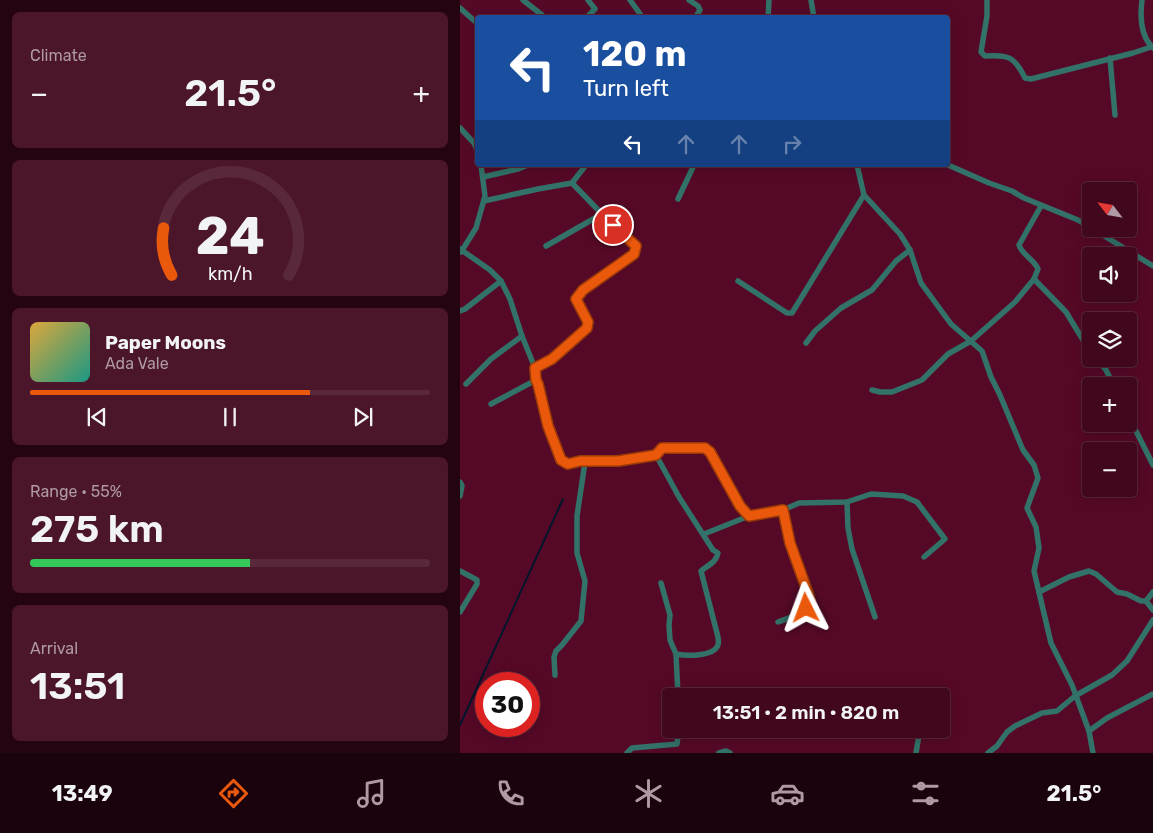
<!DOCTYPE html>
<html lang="en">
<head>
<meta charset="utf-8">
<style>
  body { margin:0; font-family:Rubik,sans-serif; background:#4b152a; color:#f1f3f6; height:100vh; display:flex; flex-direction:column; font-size:19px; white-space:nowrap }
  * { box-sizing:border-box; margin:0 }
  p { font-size:16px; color:#ae99a4 }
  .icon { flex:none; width:28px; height:28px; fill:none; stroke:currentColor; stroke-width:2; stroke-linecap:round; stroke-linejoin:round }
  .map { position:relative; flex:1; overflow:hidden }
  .side { display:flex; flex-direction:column; gap:12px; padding:12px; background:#230410; width:460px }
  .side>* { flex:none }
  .banner { position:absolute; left:15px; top:15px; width:475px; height:152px; border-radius:5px; box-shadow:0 2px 12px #0003,0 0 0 1px #59283b; background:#1a4fa0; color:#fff; overflow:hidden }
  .needle { width:32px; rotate:301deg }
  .controls { position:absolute; left:622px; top:182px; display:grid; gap:10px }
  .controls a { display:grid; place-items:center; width:55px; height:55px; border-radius:5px; background:#40071d; box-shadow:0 2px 12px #0003,0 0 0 1px #59283b; font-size:25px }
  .speed { position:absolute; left:15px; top:672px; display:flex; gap:10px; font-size:25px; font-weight:700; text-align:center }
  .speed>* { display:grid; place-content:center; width:65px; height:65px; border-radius:50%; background:#40071d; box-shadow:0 2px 12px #0003,0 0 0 1px #59283b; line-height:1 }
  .speed .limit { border:8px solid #d22; background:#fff; color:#111 }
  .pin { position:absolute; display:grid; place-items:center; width:42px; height:42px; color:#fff; margin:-21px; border:2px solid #fff; border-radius:50%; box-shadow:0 1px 5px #0007 }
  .me { position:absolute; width:55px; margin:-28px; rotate:357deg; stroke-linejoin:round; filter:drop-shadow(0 0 4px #0008) }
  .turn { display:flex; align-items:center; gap:18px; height:105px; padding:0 25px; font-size:22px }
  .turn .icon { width:65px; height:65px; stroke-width:2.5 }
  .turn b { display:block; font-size:35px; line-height:42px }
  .lanes { display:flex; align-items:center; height:48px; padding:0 25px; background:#0003; justify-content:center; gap:25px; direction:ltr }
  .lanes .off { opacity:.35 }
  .big { font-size:38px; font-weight:600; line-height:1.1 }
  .side .widget { flex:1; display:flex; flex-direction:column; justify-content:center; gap:8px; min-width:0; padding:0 18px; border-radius:8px; background:#4b152a }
  .side .dial { align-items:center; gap:0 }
  .dial svg { height:130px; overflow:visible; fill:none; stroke:#59283b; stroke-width:7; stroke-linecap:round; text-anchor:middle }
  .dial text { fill:#f1f3f6; stroke:none }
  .song { display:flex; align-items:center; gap:15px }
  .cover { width:60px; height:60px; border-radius:8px; background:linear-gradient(135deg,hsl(40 70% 55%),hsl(170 70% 35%)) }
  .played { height:5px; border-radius:2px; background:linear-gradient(90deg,#ea580c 70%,#59283b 70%) }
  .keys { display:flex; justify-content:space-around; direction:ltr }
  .heat { display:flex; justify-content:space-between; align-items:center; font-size:28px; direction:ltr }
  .charge { height:8px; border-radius:4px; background:linear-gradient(90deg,#34c759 55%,#59283b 0) }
  .trip { position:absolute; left:202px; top:688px; width:288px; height:50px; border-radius:5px; background:#40071d; box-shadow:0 2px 12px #0003,0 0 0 1px #59283b; font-weight:600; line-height:50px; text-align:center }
  .dock { display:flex; height:80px; justify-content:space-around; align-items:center; background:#1a030c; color:#ae99a4 }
  .dock .icon { width:35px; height:35px }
  .dock .selected { color:#ea580c }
  .dock b { font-size:22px; color:#f1f3f6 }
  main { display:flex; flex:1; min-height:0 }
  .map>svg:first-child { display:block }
</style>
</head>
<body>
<main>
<section class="side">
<div class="widget"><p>Climate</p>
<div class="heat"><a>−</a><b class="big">21.5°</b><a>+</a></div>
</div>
<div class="widget dial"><svg viewBox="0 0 100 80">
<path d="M14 69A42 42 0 1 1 86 69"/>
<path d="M14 69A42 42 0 0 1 9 40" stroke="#ea580c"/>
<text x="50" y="56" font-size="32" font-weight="700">24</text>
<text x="50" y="72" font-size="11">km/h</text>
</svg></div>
<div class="widget">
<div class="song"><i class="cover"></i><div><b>Paper Moons</b><p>Ada Vale</p></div></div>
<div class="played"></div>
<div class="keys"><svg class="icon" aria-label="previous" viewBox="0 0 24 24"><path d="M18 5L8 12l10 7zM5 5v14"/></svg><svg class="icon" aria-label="pause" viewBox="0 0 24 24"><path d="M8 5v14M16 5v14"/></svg><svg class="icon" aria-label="next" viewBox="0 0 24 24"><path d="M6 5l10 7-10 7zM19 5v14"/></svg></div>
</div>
<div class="widget"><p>Range · 55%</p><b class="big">275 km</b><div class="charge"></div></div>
<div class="widget"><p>Arrival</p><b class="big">13:51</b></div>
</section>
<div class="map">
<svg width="693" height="753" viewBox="0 0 693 753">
  <rect width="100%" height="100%" fill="#560927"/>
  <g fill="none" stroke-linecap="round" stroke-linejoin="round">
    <polyline stroke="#00162b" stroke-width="2" points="0,725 103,499"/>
    <g stroke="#327269" stroke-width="5.5">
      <polyline points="63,0 82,15"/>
      <polyline points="170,0 183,18"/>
      <polyline points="229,0 238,6 240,10 235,18"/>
      <polyline points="351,0 354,18"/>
      <path d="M527,0v16l-6,36 4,4c24,-1 29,0 40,22l6,1 102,-26 18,-6"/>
      <path d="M682,0c-2,16 -2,36 11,48"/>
      <polyline points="0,8 18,24"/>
      <polyline points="126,18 135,9 128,0"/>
      <polyline points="308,18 309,0"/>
      <polyline points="650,58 655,115"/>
      <polyline points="0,128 14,143 18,152"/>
      <polyline points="397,165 404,195 440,234 450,250 461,283 491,324 522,351 531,377 540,395 563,450 574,465 578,478 567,508 576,527 579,548 574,571 591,643 612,685 629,731 633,753"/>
      <polyline points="488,165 529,183 552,191 564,198 618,220 631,228"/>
      <polyline points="23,177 58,169 68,165"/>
      <polyline points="218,199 234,165"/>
      <polyline points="24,201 78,189 112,183 126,165"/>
      <polyline points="633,229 693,266"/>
      <polyline points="86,246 142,214 112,183"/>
      <polyline points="0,249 30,270 41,281 50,299 62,336 75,368 76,380 78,384 88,427 101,460 108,464 120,461 125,462 117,516 117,553 125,581 121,621 102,645 96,651 94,657 95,675"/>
      <polyline points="1,252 16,228 25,196 21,165"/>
      <polyline points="574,279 606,312 631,353"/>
      <polyline points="278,281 327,313 332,313 404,195"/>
      <polyline points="0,311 5,309 41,281"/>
      <polyline points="346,343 355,331 381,308 412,290 436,261 450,250"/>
      <polyline points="637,359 646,370 654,386"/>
      <polyline points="75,368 92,359 127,328 128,322 116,299 123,290 174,254 176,246 142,214"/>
      <polyline points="6,384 31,359 62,336"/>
      <path d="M412,390l8,2h12l30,-12 26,-26 23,-13 44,-39 19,-23 4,-10c-4,-10 -16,-14 -19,-24l22,-39"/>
      <polyline points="31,404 76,380"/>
      <polyline points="669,417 693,465"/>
      <polyline points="196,455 202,449 245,448 250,451 280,506 289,516 323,510 339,503 387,502 411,494 443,496 457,502 485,539 464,557"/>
      <path d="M122,461h36l38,-6 23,42 34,53 5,3c-2,10 -10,12 -17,18l17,66c0,2 1,5 0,8 -4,12 -32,11 -42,9l2,42"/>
      <polyline points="0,482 2,486 0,496"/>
      <polyline points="387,502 388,528 392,549 415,617"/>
      <polyline points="244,534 289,516"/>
      <polyline points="0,571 17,580 17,584 0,612"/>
      <polyline points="201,583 210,615 209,625 210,640 216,654"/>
      <polyline points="579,592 609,577 629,571 636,574 657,592 667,594 681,601 686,601"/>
      <polyline points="693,592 686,601 693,610"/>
      <path d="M318,622c12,-4 26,-9 32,-21l-20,-58 -7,-33"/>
      <polyline points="629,731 647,718 693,694"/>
      <polyline points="167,753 172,748 217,744 219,729"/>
      <polyline points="259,753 266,751 270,753"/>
      <polyline points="456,753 460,729"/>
      <polyline points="528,753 537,746 547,732 555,726 582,713 597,711 615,696 652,675 667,661 693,620"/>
    </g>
  </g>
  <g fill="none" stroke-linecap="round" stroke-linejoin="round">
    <g stroke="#983908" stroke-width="12">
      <polyline id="route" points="153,225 176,246 174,254 123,290 116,299 128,322 127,328 92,359 75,368 76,380 78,384 88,426 101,460 108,464 120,461 158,461 196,455 202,448 245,448 250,452 280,506 289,516 323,510 330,543 348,593 350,601 346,608"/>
    </g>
    <use href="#route" stroke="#ea580c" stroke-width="9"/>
  </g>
</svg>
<div class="controls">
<a><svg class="needle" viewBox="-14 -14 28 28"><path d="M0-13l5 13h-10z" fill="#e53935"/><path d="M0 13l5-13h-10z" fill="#ae99a4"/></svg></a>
<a><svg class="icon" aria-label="sound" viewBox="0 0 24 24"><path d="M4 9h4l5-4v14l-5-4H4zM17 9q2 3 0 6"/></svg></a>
<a><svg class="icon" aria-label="layers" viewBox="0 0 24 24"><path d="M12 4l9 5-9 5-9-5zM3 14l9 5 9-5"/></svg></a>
<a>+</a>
<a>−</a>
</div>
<div class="speed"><div class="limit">30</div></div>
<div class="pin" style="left:153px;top:225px;background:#d93025"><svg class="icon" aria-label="arrive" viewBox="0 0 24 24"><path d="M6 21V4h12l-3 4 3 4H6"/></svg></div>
<svg class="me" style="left:346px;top:608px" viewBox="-20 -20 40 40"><path d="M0-17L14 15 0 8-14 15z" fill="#ea580c" stroke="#fff" stroke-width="4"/></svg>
<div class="trip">13:51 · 2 min · 820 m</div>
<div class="banner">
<div class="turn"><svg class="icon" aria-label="left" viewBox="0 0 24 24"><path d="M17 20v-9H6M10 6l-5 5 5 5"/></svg><div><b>120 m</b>Turn left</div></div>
<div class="lanes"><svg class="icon" aria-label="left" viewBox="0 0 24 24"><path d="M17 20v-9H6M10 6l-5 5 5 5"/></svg><svg class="icon off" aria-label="ahead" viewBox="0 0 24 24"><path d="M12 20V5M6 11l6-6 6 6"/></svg><svg class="icon off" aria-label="ahead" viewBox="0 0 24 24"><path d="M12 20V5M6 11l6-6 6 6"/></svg><svg class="icon off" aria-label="right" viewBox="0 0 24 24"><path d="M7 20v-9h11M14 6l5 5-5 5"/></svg></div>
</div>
</div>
</main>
<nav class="dock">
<b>13:49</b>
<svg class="icon selected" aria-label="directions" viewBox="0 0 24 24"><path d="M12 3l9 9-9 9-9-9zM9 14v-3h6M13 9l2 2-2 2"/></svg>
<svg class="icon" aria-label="music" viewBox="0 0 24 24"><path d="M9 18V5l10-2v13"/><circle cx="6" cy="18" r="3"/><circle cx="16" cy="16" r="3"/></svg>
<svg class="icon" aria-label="phone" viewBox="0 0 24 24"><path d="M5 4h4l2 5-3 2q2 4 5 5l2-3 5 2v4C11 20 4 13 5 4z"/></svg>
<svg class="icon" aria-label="climate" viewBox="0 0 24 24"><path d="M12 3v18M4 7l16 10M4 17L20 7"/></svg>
<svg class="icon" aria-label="car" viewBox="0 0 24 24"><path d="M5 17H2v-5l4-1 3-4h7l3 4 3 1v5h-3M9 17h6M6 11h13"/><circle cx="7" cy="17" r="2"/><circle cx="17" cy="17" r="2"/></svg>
<svg class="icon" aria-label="filters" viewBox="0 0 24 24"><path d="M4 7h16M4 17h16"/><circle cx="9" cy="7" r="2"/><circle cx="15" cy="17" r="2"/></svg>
<b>21.5°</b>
</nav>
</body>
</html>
